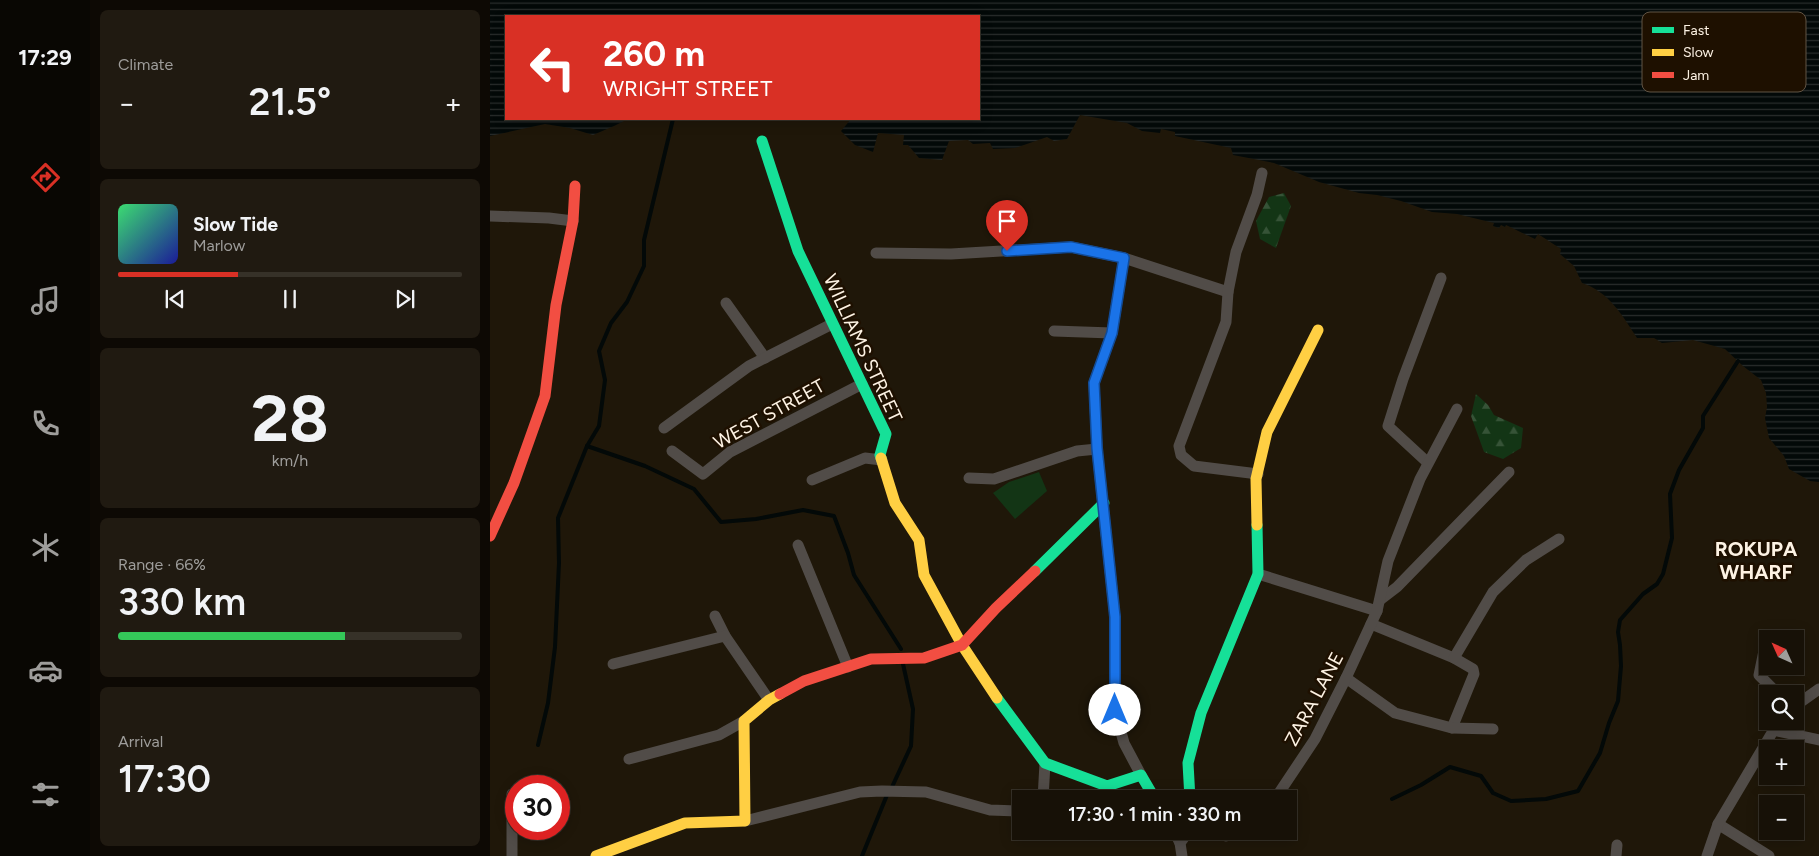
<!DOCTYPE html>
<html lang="en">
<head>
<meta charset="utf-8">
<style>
  body { margin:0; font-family:Figtree,sans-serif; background:#201a11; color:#f1f3f6; height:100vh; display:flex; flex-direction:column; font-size:19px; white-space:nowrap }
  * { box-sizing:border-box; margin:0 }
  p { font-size:16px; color:#9e9d9b }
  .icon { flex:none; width:28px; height:28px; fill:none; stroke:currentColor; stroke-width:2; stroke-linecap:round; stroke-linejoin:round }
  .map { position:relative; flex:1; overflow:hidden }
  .drawer { display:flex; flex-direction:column; gap:10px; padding:10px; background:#0d0904; width:400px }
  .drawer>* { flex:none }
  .guide { position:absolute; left:15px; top:15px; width:475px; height:105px; border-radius:0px; box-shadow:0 2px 12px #0003,0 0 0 1px #363128; background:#d93025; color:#fff; overflow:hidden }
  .needle { width:32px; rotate:315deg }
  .controls { position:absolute; left:1269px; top:630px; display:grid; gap:10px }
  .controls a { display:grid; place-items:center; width:45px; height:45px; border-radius:0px; background:#171107; box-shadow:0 2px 12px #0003,0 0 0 1px #363128; font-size:25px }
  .speed { position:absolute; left:15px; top:775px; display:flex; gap:10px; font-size:25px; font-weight:700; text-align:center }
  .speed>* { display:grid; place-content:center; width:65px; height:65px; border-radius:50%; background:#171107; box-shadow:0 2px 12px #0003,0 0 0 1px #363128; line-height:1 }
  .speed .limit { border:8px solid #d22; background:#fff; color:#111 }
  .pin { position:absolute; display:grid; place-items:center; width:42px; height:42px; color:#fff; margin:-51px -21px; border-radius:50% 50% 50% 0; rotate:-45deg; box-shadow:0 0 5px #0007 }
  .pin .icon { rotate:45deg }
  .me { position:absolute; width:55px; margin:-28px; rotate:0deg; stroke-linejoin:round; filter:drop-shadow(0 0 4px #0008) }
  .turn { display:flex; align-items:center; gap:18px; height:105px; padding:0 15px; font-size:22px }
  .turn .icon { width:65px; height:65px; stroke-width:2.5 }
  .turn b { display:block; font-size:35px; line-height:42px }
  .big { font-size:38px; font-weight:600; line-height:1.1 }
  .drawer .widget { flex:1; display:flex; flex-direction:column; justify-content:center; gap:8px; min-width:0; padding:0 18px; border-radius:8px; background:#201a11 }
  .drawer .dial { align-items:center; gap:0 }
  .dial b { font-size:65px; line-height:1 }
  .song { display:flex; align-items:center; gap:15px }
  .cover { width:60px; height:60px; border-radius:8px; background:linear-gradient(135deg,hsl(140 70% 55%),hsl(240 70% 35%)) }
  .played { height:5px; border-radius:2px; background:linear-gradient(90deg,#d93025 35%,#363128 35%) }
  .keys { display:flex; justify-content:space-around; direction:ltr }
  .heat { display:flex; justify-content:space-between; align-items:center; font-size:28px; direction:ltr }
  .charge { height:8px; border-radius:4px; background:linear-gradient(90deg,#34c759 66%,#363128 0) }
  .trip { position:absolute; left:522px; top:790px; width:285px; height:50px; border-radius:0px; background:#171107; box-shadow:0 2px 12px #0003,0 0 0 1px #363128; font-weight:600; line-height:50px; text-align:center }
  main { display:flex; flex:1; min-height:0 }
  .tab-bar { display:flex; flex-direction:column; width:90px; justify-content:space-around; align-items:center; background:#090703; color:#9e9d9b }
  .tab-bar .icon { width:35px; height:35px }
  .tab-bar .active { color:#d93025 }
  .tab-bar b { font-size:22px; color:#f1f3f6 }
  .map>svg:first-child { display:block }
</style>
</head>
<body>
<main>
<nav class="tab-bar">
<b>17:29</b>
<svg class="icon active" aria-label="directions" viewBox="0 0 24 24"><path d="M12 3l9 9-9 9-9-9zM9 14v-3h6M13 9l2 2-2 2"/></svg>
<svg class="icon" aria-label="music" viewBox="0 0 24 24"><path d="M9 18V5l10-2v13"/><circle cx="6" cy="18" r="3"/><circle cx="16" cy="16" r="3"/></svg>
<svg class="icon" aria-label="phone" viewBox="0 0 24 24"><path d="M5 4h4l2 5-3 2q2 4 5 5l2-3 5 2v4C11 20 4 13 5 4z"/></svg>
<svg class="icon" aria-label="climate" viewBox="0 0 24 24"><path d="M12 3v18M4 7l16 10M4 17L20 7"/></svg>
<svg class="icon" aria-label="car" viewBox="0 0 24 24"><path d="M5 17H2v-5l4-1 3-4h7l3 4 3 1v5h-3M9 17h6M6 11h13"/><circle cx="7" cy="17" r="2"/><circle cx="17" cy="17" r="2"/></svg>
<svg class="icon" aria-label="filters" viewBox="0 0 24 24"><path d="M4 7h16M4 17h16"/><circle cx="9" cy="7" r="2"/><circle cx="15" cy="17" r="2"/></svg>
</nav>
<section class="drawer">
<div class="widget"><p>Climate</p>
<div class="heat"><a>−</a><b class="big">21.5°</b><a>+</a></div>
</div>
<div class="widget">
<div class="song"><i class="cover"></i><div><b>Slow Tide</b><p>Marlow</p></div></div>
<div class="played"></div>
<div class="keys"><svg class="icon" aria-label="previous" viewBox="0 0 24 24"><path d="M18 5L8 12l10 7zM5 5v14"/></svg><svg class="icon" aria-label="pause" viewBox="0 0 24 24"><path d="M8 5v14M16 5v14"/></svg><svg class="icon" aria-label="next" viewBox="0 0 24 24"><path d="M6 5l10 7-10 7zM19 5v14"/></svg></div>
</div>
<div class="widget dial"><b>28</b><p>km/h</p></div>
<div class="widget"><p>Range · 66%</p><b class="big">330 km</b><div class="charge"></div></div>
<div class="widget"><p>Arrival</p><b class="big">17:30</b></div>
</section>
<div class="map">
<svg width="1329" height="856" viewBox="0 0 1329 856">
  <defs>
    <pattern id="forest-firs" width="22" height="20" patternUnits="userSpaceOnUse" patternTransform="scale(1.25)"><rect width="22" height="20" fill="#133515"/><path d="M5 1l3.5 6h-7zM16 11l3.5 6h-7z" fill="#365337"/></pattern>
    <pattern id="water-rules" width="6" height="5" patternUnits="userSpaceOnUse" patternTransform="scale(1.25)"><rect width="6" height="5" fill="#030908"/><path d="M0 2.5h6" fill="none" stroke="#292d2c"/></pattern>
  </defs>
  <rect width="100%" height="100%" fill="#1f1709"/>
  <g fill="url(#forest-firs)">
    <polygon points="794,193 801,206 786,248 770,239 766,221 779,197"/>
    <polygon points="986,394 998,405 1004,415 1033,428 1031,448 1013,459 994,452 981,416"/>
  </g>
  <polygon fill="#133515" points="549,472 557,491 525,519 503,493 519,482"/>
  <path fill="url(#water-rules)" d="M0,0h1329v482l-9,-1 -21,-12 -5,-13 -15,-18 -4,-20 2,-11 -1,-14 -5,-13 -18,-14 -18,-17 -32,-9 -31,3 -8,-5h-17c-14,-22 -29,-47 -55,-55l-8,-17 -14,-12 1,-5 -23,-15 -3,5 -29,-14 -1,2 -4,-2 -2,3 -6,-2 1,-3 -37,-9 -25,-2 -31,-11 -24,-6 -18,-2 -40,-11 -45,-19 -41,-8 -2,-7 -56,-12v-4l-14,-3 -1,4 -18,-2 -15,-8 -47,-8 -13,24 -13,2 -7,-4 -32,11 -22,1 -3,-6 -17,1 -5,-4 -19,1 -7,19 -23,-2 -11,-13h-5l1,-10 -26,-2 -5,19 -18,-7 -14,-14 10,-12h128v-103h-473v103h122l-14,7 -21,9 -23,-7 -25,-4 -55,12z"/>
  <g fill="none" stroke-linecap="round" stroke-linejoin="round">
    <g stroke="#030908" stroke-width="4">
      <polyline points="97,446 155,466 204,489 231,522 266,519 313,510 344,516 358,553 364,575 411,649"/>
      <polyline points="48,745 58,703 65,647 69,563 68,518 97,446 109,426 115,380 109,351 121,323 137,302 154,266 154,240 183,119"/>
      <polyline points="402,787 421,746 423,709 413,664"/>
      <polyline points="902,799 931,785 960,767 991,776 1003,793 1021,801 1056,799 1088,791 1110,753 1119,723 1128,701 1131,666 1130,645 1128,632 1130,620 1153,594 1167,584 1173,574 1182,538 1180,494 1189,470 1213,428 1213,416 1248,361"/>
      <polyline points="372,856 397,795"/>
    </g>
    <g stroke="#514c48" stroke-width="11">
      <polyline points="0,216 59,218 83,221"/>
      <polyline points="386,253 461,254 581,247 634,258 738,292"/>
      <polyline points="634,258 622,333 604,383 607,449 625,617 625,710 634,743 651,775"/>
      <polyline points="236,303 275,358"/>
      <polyline points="564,331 622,333"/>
      <polyline points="174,428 259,366 342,324"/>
      <polyline points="182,451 213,474 240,452 372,384"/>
      <polyline points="937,462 898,426 913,379 951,278"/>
      <polyline points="768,474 704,466 691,455 689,446 736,322 738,292 746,252 767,195 772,173"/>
      <polyline points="479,478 504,479 587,451 607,449"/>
      <polyline points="322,480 375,458 392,460"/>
      <polyline points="308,545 358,667"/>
      <polyline points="768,574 887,611"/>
      <polyline points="890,600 907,587 1019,472"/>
      <polyline points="225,616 235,636 279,700"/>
      <polyline points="881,624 964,658 983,669 984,674 962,728"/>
      <polyline points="1276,641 1269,675 1288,694"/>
      <polyline points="964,658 1003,592 1036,560 1069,539"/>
      <polyline points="123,664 235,636"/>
      <polyline points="856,678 905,713 962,728 1003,729"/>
      <polyline points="1305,706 1329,689"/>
      <polyline points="1283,730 1329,740"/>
      <polyline points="139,759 229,735 254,721"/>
      <polyline points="22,794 22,856"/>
      <polyline points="553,799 555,763"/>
      <polyline points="785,799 825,739 856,678 887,611 898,561 930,479 967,409"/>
      <polyline points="255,821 370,792 392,791 436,792 500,810 531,811"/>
      <polyline points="1228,824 1279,856"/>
      <polyline points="684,831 690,843"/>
      <polyline points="714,831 736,836 759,831"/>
      <polyline points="692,856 690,843 699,831"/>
      <polyline points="1126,856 1127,845"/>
      <polyline points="1217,856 1228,824 1289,721"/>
    </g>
    <g stroke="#16e098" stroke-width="11">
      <polyline points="272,141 308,251 396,434 390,455 391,458"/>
      <polyline points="545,571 614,503"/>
      <polyline points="507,698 555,763 617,786 651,775 665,799"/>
      <polyline points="700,799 698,763 711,713 768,574 767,525"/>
    </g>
    <g stroke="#ffcf43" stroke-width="11">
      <polyline points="391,458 405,503 429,540 434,575 472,645 507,698"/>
      <polyline points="767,525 766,479 777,432 828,330"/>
      <polyline points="106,856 195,823 255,821 254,721 279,700 290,694"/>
    </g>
    <g stroke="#f24e42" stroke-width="11">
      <polyline points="0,536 24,483 55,396 66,305 83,221 85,186"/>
      <polyline points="290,694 314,681 381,659 434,658 472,645 506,608 545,571"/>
    </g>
  </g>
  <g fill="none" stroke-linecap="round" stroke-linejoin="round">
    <g stroke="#114b97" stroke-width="12">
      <polyline id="route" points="517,251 581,247 634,258 622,333 604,383 607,448 625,617 625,710"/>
    </g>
    <use href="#route" stroke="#1a73e8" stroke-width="9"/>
  </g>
  <g text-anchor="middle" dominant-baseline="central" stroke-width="5" stroke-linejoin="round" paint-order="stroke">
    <g font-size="19" fill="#fdf2e3" stroke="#1e1000">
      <text transform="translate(373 348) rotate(65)">WILLIAMS STREET</text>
      <text transform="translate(279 414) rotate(-29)">WEST STREET</text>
      <text transform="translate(824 699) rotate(-62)">ZARA LANE</text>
    </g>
    <g font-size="20" font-weight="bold" fill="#fdf2e3" stroke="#1e1000">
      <text x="1266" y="549">ROKUPA<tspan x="1266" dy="23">WHARF</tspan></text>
    </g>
  </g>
  <rect x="1152" y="12" width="164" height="80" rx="8" fill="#1e1000" stroke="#615444" stroke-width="1"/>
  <rect x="1162" y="27" width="22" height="6" fill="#16e098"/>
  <rect x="1162" y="49" width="22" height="7" fill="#ffcf43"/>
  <rect x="1162" y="72" width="22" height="6" fill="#f24e42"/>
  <g font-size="14" fill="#fdf2e3">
    <text x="1193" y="35">Fast</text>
    <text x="1193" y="57">Slow</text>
    <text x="1193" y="80">Jam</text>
  </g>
</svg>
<div class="controls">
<a><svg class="needle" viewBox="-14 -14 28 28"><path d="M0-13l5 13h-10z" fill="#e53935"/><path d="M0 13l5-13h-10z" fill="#9e9d9b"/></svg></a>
<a><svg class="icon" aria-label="search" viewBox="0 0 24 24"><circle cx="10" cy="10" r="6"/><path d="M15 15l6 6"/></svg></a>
<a>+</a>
<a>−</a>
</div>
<div class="speed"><div class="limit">30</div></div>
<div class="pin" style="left:517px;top:251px;background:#d93025"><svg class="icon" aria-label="arrive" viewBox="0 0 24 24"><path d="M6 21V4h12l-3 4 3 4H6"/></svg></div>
<svg class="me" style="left:625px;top:710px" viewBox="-20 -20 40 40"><circle r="19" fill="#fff"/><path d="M0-13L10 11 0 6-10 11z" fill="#1a73e8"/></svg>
<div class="trip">17:30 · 1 min · 330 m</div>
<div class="guide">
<div class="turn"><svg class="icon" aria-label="left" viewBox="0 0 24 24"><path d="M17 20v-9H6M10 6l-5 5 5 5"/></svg><div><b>260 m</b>WRIGHT STREET</div></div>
</div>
</div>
</main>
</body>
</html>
